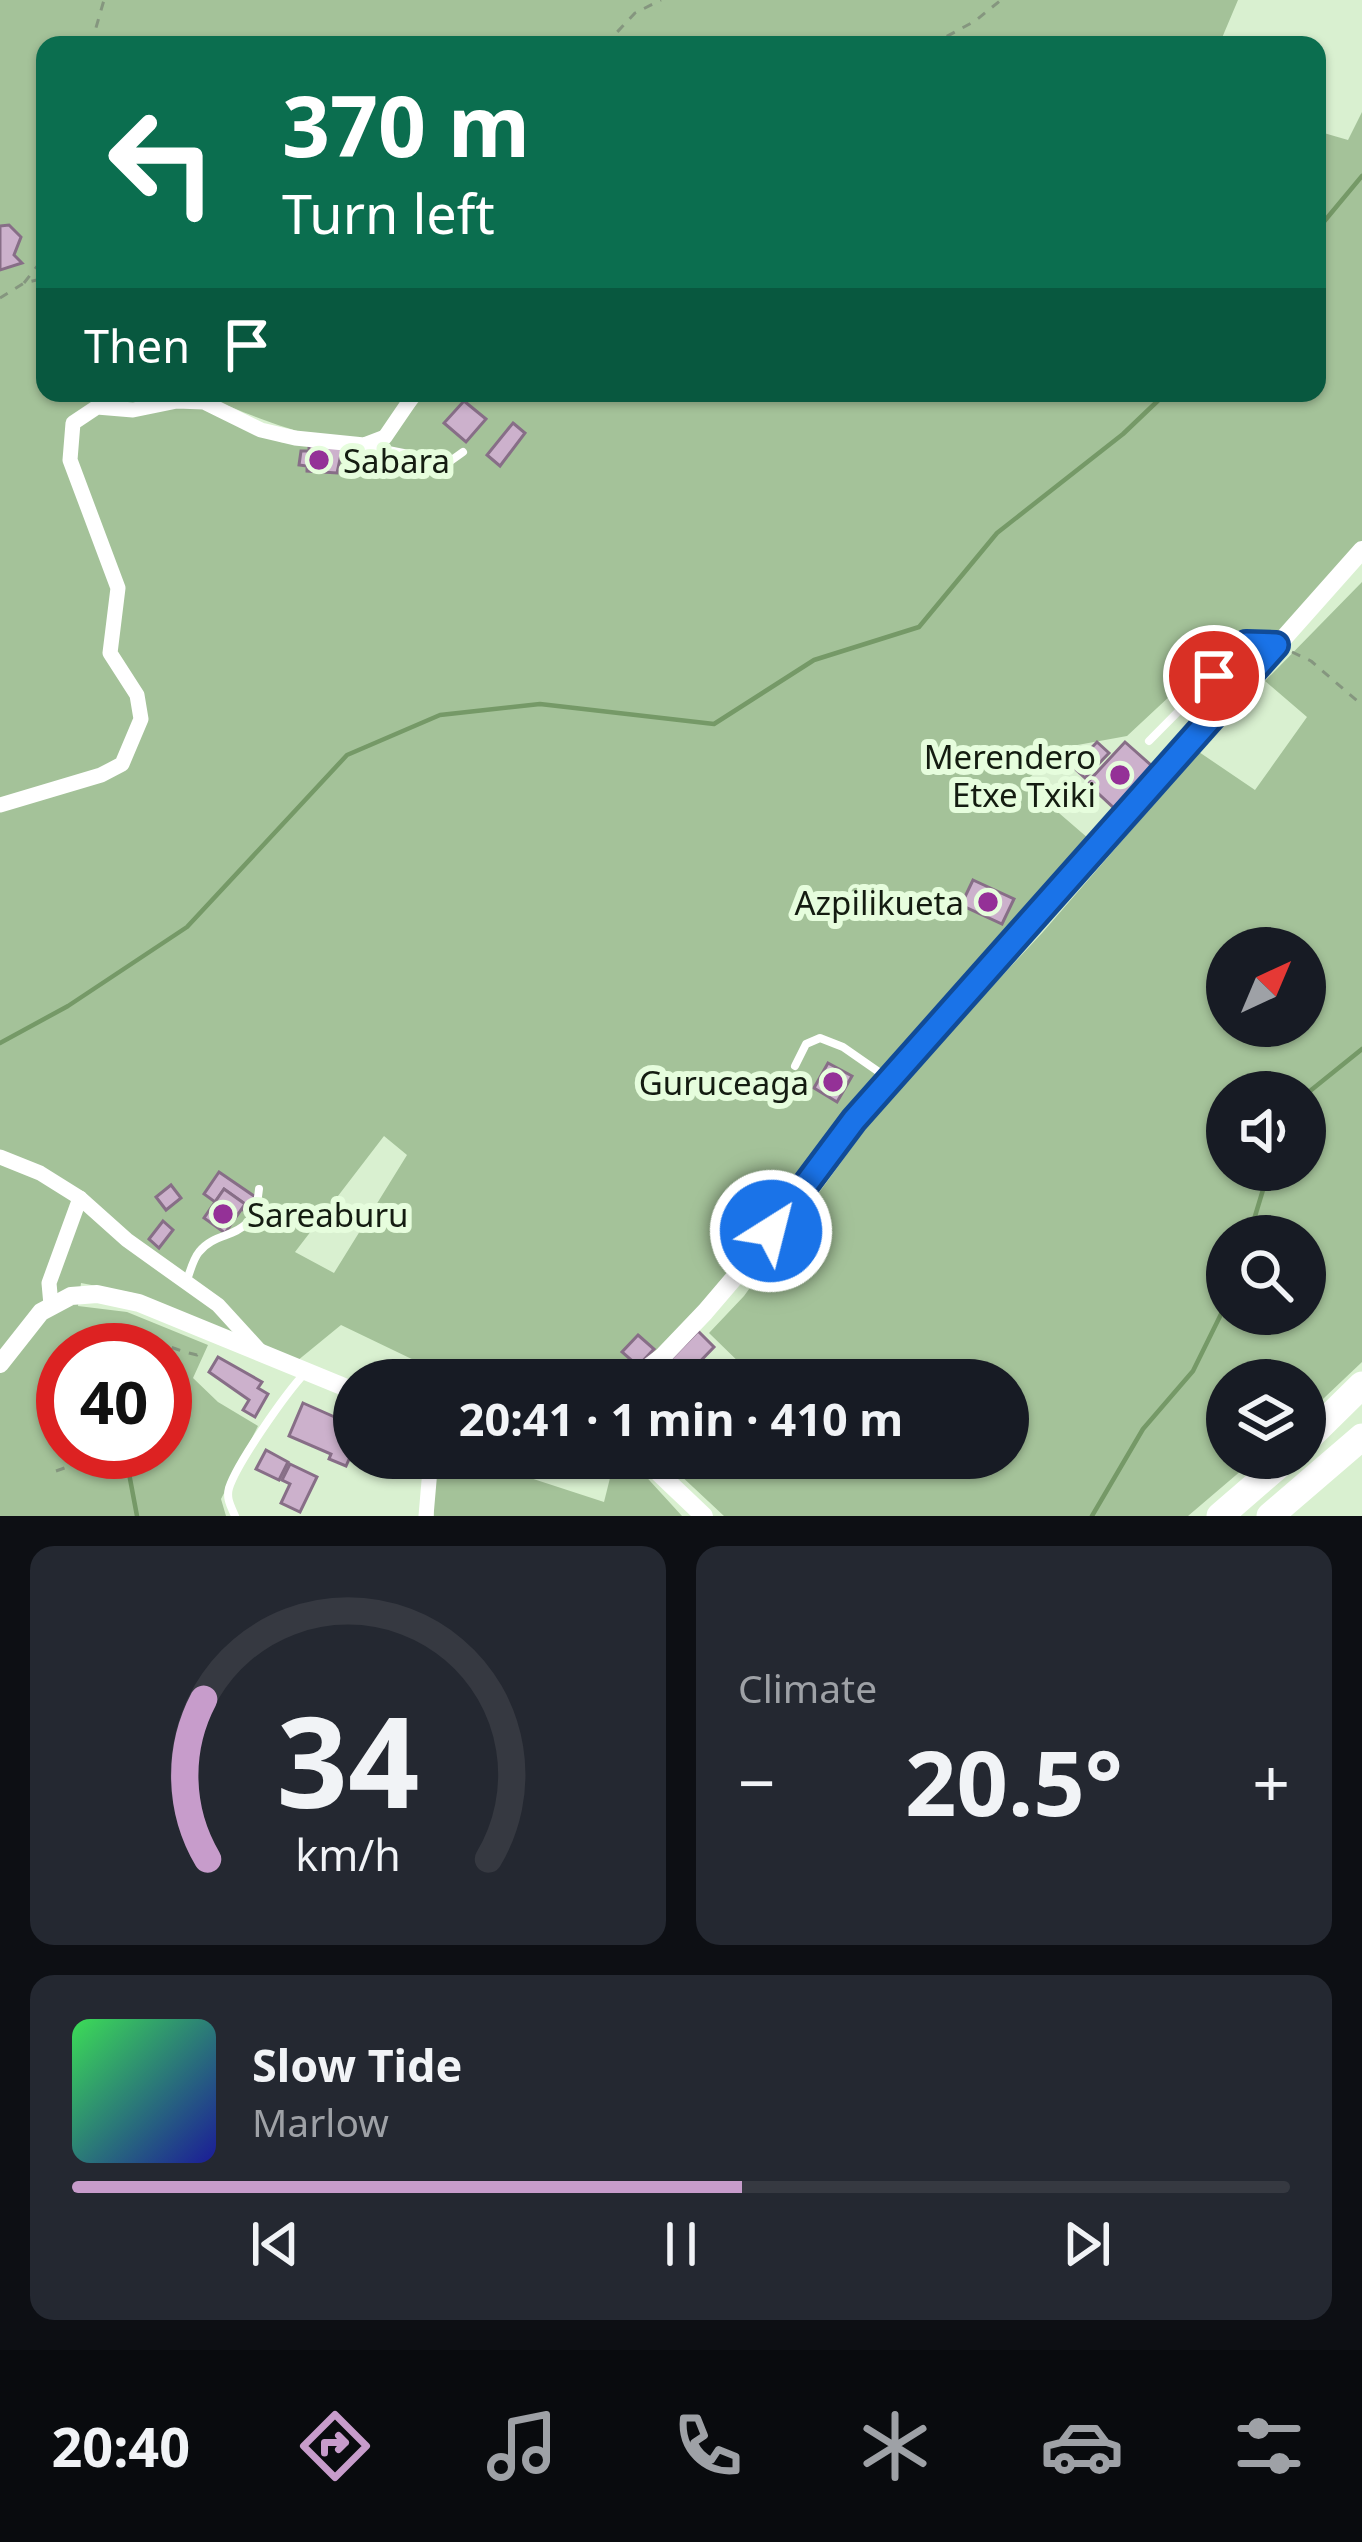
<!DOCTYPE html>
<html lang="en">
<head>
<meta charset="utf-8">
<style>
  body { margin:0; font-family:"Noto Sans",sans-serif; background:#242831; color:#f1f3f6; height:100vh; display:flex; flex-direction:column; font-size:45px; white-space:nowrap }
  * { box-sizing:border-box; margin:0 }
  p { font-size:39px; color:#9ea1a6 }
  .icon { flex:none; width:66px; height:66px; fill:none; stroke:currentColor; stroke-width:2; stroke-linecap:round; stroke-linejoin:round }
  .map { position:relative; height:1516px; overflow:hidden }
  .panel { display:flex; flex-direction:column; gap:30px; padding:30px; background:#0d0f14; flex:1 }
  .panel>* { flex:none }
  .banner { position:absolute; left:36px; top:36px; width:1290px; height:366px; border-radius:24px; box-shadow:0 3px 9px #0004; background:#0b6e4f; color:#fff; overflow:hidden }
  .needle { width:78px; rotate:44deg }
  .fabs { position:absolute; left:1206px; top:927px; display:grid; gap:24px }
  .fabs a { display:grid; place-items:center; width:120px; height:120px; border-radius:50%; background:#171b24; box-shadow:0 3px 9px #0004; font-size:60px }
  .speed { position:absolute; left:36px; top:1323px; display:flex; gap:24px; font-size:60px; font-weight:700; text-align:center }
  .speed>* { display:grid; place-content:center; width:156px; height:156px; border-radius:50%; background:#171b24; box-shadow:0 3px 9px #0004; line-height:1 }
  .speed .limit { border:18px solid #d22; background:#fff; color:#111 }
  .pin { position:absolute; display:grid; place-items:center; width:102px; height:102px; color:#fff; margin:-51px; border:6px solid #fff; border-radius:50%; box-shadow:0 3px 12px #0007 }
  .me { position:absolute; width:132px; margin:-66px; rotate:36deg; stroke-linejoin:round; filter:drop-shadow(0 0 9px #0008) }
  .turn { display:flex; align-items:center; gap:42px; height:252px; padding:0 48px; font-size:54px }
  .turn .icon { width:156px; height:156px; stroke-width:2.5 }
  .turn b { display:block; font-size:84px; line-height:102px }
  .then { display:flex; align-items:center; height:114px; padding:0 48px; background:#0003; gap:24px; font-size:45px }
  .big { font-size:90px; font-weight:700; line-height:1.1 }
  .panel .widget { flex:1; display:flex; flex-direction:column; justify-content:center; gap:18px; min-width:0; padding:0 42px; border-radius:24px; background:#242831 }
  .panel .dial { align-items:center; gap:0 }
  .dial svg { height:312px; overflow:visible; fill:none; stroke:#363941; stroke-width:7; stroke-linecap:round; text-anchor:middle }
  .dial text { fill:#f1f3f6; stroke:none }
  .song { display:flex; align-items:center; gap:36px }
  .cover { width:144px; height:144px; border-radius:18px; background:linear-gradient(135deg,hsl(130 70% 55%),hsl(240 70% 35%)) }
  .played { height:12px; border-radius:6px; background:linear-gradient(90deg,#c79ccb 55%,#363941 55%) }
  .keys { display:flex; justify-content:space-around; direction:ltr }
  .heat { display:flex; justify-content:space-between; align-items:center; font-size:66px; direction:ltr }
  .panel .tiles { flex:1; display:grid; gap:30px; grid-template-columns:1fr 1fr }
  .widget:last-child { grid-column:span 2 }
  .trip { position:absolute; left:333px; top:1359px; width:696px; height:120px; border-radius:60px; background:#171b24; box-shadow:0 3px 9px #0004; font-weight:700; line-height:120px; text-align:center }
  .dock { display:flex; height:192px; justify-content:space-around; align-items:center; background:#090b0e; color:#9ea1a6 }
  .dock .icon { width:84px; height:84px }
  .dock .selected { color:#c79ccb }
  .dock b { font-size:54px; color:#f1f3f6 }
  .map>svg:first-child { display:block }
</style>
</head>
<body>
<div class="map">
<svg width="1362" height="1516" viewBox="0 0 1362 1516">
  <rect width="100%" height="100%" fill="#d9f0d0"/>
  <g fill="#a4c299" fill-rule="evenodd">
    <path d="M0,0h1238l-19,45h-1174v348h366c-11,14 -23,35 -39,44 -32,16 -125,-23 -158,-37l66,42 86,11 16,-7 44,-53h891v-262l31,9 14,-28v438l-86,89 -46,1 -103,96 -55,10 -49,36 73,63 -226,244 -57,73 -71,102 -109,110 -15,6h-172l-1,-5 -104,-50 -44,36 -164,-68 -52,-10 -3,23 49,6 81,33 -15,33 25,24 40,24 -37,73 5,17h-226zM384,1136l23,19 -73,118 -39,-21zM63,1350h102v102h-102z"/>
    <path d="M1362,582v780l-57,54v-36h-78v78h29l-68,58h-464l-62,-58h346v-78h-267l7,-9 -39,-38 35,-37 143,-197 156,-167 156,-180 56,38 52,-73 -42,-36zM1227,948h78v78h-78zM1227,1092h78v78h-78zM1227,1236h78v78h-78z"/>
    <polygon points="438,1458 517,1458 515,1473 604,1502 615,1458 629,1458 682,1516 434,1516 432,1493"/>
  </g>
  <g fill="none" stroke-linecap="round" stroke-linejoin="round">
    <g stroke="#759967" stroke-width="4.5">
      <polyline points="1317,230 1362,176"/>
      <polyline points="0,1043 68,1006 187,927 347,755 440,715 540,704 714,724 814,660 919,627 997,533 1123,434 1166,393"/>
      <polyline points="1305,1095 1362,1049"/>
      <polyline points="1249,1236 1269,1170"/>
      <polyline points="90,1343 93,1350"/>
      <polyline points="125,1452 137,1516"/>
      <polyline points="1092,1516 1143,1429 1193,1371 1227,1302"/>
    </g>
  </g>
  <g fill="#ccb1cc" stroke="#876e87" stroke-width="3">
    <polygon points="9,225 21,237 14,255 22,263 0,270 0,226"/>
    <polygon points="464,401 486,419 466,442 444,423"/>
    <polygon points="513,423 525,433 500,466 487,455"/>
    <polygon points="309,443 343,445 337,473 307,471 307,466 299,465 301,451 309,451"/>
    <polygon points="1097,742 1109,753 1085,778 1073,767"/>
    <polygon points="1125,742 1152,766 1114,808 1087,783"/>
    <polygon points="973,880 1014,899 1002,924 961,905"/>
    <polygon points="828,1063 852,1076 837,1102 814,1088"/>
    <polygon points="219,1172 257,1198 247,1213 242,1209 245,1204 224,1189 215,1202 204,1194"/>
    <polygon points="171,1185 181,1198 166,1210 156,1197"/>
    <polygon points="224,1189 245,1204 225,1233 204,1218"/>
    <polygon points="163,1221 173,1230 159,1248 149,1239"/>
    <polygon points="803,1228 821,1239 799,1272 781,1261"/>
    <polygon points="698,1331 714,1347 683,1379 667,1363"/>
    <polygon points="638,1335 654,1349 638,1366 622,1352"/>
    <polygon points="218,1357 262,1382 258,1388 268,1394 255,1417 243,1410 249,1400 209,1372"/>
    <polygon points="303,1403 348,1423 346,1427 354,1430 354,1448 346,1466 329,1459 331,1454 289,1436"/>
    <polygon points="266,1450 288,1462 279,1480 256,1469"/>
    <polygon points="544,1458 601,1458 597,1476 543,1465"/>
    <polygon points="290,1464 317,1477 300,1512 281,1503 290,1484 282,1480"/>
  </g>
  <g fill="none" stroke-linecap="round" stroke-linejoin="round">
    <g stroke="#85967f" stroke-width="3" stroke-dasharray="9 9" stroke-linecap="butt">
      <polyline points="91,45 104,0"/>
      <polyline points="605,45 635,13 661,0"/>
      <polyline points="931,45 975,21 1001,0"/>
      <polyline points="45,159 45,170"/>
      <polyline points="24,283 42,260 45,230"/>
      <polyline points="0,298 24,283 45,278"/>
      <polyline points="1292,652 1311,661 1362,705"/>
      <path d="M71,1350c38,-39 83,-4 126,5l6,-5"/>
      <polyline points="63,1362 63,1365"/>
      <polyline points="56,1471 73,1465 74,1452"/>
    </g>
    <g stroke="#fff" stroke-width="8">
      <polyline points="368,446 449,462 463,452"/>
      <polyline points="1149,741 1246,643 1274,645"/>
      <polyline points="795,1066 806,1044 820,1038 843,1047 889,1079"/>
      <path d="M187,1280c3,-8 6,-21 12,-28 20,-26 55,-7 60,-63"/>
      <path d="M235,1516c-4,-10 -9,-17 -6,-28 8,-25 57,-95 76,-115"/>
    </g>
    <g stroke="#fff" stroke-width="15">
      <polyline points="0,805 101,775 122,764 141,719 137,695 110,653 118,588 70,460 73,423 97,407 133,410 177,401 204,402 261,430 295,438 364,445 385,437 415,393"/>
      <polyline points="0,1157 40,1173 80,1198 127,1240 218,1305 260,1351"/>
      <polyline points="51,1305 49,1283 80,1198"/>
      <polyline points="426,1516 431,1458"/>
    </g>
    <g stroke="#fff" stroke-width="18">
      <polyline points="0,1364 41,1312 71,1296 97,1294 139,1303 354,1391"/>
      <polyline points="632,1380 662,1357 705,1312 746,1264 855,1120 1362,550"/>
      <polyline points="643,1458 704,1516"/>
    </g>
    <g stroke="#fff" stroke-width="27">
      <polyline points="1305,1441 1362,1385"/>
      <polyline points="1220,1516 1287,1458"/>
      <polyline points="1270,1516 1362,1437"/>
    </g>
  </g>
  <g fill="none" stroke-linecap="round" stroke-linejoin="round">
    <g stroke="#114b97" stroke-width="30">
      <polyline id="route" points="771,1231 854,1120 1276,645 1246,644 1214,676"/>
    </g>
    <use href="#route" stroke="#1a73e8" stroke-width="21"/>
  </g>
  <g fill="#943197" stroke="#e6fddd" stroke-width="4.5">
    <circle cx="319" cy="460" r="12"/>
    <circle cx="1120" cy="775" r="12"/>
    <circle cx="988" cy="902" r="12"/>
    <circle cx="833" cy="1082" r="12"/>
    <circle cx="223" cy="1214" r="12"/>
  </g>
  <g text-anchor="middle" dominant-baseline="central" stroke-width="12" stroke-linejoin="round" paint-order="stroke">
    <g font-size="33" fill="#141c11" stroke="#e6fddd" text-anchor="end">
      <text x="343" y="460" text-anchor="start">Sabara</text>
      <text x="1096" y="756">Merendero<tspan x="1096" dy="38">Etxe Txiki</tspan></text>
      <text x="964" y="902">Azpilikueta</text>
      <text x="809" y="1082">Guruceaga</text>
      <text x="247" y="1214" text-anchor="start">Sareaburu</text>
    </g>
  </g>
</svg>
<div class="fabs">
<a><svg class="needle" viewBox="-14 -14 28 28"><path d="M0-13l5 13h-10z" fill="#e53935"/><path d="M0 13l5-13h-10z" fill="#9ea1a6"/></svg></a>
<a><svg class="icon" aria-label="sound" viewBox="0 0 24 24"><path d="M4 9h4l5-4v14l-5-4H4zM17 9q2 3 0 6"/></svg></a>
<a><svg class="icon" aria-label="search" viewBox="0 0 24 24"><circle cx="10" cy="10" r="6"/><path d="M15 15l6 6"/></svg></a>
<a><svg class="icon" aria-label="layers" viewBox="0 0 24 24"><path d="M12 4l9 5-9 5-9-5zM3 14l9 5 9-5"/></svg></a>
</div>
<div class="speed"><div class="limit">40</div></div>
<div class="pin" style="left:1214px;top:676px;background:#d93025"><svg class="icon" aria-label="arrive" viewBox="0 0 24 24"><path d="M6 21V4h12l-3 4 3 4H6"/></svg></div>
<svg class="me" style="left:771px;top:1231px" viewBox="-20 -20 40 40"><circle r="17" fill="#1a73e8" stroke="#fff" stroke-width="3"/><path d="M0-11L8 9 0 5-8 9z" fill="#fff"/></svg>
<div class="trip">20:41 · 1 min · 410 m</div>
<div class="banner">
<div class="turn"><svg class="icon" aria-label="left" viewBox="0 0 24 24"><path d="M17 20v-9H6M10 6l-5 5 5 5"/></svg><div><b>370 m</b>Turn left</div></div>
<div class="then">Then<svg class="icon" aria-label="arrive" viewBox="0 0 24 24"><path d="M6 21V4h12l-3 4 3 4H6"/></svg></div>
</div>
</div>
<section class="panel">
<div class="tiles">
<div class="widget dial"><svg viewBox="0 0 100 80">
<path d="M14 69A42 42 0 1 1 86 69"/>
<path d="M14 69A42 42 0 0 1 13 28" stroke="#c79ccb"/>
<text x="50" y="56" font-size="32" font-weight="700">34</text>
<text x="50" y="72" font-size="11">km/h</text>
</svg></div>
<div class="widget"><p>Climate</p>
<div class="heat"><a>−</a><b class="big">20.5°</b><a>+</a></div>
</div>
<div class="widget">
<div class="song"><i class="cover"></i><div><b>Slow Tide</b><p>Marlow</p></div></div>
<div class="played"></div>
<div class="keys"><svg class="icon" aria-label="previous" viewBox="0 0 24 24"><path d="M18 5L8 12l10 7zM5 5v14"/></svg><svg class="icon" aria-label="pause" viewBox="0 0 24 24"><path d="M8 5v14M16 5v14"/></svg><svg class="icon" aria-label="next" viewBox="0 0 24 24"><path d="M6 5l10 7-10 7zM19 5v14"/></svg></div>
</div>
</div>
</section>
<nav class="dock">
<b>20:40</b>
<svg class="icon selected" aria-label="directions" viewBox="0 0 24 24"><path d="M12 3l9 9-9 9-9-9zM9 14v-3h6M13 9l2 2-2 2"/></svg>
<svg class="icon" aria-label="music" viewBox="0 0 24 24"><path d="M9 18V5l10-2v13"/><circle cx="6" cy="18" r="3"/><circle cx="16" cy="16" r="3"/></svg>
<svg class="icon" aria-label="phone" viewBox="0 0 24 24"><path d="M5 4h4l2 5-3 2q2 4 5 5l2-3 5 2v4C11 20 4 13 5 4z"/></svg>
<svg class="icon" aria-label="climate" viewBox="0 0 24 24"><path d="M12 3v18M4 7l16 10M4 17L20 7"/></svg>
<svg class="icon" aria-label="car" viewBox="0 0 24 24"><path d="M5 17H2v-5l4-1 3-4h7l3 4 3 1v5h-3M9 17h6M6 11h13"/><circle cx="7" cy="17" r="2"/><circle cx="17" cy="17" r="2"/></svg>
<svg class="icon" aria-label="filters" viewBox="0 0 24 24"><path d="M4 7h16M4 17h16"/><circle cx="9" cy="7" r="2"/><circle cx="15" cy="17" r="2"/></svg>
</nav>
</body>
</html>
